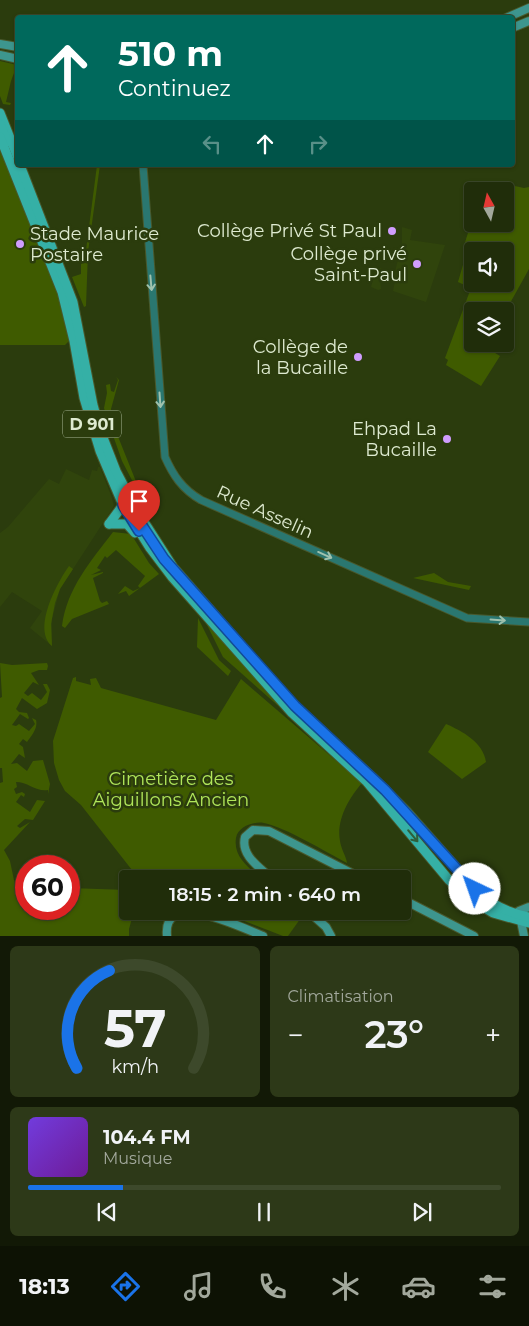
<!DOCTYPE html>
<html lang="fr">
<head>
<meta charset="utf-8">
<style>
  body { margin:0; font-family:Montserrat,sans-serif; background:#2d3918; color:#f1f3f6; height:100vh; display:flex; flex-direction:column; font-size:19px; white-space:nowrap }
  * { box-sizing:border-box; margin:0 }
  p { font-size:16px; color:#a2a89c }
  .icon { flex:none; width:28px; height:28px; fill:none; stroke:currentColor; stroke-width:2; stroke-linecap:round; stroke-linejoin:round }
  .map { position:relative; height:936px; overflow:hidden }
  .panel { display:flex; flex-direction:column; gap:10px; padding:10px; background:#121906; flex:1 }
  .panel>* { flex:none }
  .banner { position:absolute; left:15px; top:15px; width:500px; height:152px; border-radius:5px; box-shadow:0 1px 4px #0004,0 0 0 1px #3d492b; background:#00695c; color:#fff; overflow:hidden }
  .needle { width:32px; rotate:352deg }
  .fabs { position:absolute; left:464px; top:182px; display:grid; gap:10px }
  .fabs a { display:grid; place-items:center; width:50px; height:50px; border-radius:5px; background:#202d0a; box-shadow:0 1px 4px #0004,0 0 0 1px #3d492b; font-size:25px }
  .speed { position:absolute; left:15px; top:855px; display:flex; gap:10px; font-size:25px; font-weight:700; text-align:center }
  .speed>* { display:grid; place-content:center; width:65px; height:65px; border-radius:50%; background:#202d0a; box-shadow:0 1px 4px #0004,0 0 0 1px #3d492b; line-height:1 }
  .speed .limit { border:8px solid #d22; background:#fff; color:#111 }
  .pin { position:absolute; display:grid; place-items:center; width:42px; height:42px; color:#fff; margin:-51px -21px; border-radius:50% 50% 50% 0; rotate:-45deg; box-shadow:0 0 5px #0007 }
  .pin .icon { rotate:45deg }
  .me { position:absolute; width:55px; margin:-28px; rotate:318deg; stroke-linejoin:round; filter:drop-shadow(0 0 4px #0008) }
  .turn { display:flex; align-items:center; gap:18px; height:105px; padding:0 20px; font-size:22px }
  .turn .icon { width:65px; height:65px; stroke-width:2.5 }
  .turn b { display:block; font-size:35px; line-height:42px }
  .lanes { display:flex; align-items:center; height:48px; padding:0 20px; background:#0003; justify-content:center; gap:25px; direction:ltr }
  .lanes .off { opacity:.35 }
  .big { font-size:38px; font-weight:600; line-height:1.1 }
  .panel .tile { flex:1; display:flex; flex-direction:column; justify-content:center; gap:8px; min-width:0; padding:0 18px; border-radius:8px; background:#2d3918 }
  .panel .dial { align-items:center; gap:0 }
  .dial svg { height:130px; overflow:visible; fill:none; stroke:#3d492b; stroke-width:7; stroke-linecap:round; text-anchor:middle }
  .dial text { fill:#f1f3f6; stroke:none }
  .song { display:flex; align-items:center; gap:15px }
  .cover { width:60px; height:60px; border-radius:8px; background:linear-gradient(135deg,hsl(260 70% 55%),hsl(280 70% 35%)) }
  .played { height:5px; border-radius:2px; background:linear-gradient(90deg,#1a73e8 20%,#3d492b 20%) }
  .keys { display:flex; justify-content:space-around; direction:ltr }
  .heat { display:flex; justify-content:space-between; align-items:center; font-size:28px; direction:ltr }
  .panel .tiles { flex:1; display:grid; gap:10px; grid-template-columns:1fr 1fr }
  .tile:last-child { grid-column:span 2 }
  .trip { position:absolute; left:119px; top:870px; width:292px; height:50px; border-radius:5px; background:#202d0a; box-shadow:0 1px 4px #0004,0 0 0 1px #3d492b; font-weight:600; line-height:50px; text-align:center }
  .tabs { display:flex; height:80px; justify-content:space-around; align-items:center; background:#0d1204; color:#a2a89c }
  .tabs .icon { width:35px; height:35px }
  .tabs .selected { color:#1a73e8 }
  .tabs b { font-size:22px; color:#f1f3f6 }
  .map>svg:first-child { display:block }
</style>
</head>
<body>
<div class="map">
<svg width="529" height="936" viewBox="0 0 529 936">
  <rect width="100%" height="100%" fill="#2b3c0d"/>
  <g fill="#30440c">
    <polygon points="402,227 412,230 410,240 445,245 426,302 393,291 395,281 380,279 381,289 378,290 371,287 376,267 395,272 402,242"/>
    <polygon points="98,467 100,467 112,498 114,506 60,589 52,619 52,646 30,628 42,611 12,592 0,607 0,533 8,527 49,479 59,484 66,469 89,480 92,470 97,471"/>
  </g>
  <g fill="#3f5b00" fill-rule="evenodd">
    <polygon points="0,61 17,65 11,81 6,102 11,103 10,105 3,104 0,96"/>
    <path d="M0,148c26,59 58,129 70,192l-5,5h-65z"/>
    <polygon points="97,165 100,165 88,252 86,306 84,307 72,277 81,274 81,264 83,263 82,259 85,258"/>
    <path d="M506,184l18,4 5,-1v82l-24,43 -33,-1v33h19l1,7 8,5 -19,30 -35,-21 2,-5 -3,-2 26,-70 -13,-6 9,-31 -4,-2 8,-26 34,1v-33h-2zM472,251h33v33h-33z"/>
    <polygon points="116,377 119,380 111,409 111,419 147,509 122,461 109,424 104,408 107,393 106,385 110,384 111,391 114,392 118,380"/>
    <path d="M113,532l18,2 18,29 10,11 -30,22 -3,-5 -8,3 7,-8 8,5 7,-3 -2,-2 7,-10 -29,-26 -9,8 -2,-2 -8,12 4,2 -10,5 12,-3v1l-10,5 7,23 2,2 5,-2 2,3 -37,15 -7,9 -3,-2c5,-38 29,-65 51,-94z"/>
    <path d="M69,566l4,3 -13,20 -5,14 -4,21 1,22c-20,-17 5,-63 17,-80z"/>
    <polygon points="434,573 448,582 471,586 469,590 413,578"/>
    <polygon points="198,618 219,660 231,671 228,676 197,647"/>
    <polygon points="206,623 293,718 293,719 223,657"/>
    <path d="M0,663l12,2 35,-2 1,3 -1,4h-8l-8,3 8,12 -6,-3 -9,11 4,3 4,-3 9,7 6,-8 -4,-8h4l3,6 -3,13 -10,6 -15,-11 -6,11 3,3 8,1 2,5 -1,1 -8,-5 -8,11 4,1 3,-2 10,7 6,-7 -3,-6 4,2c2,8 -4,15 -9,22l-4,-3 -4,5 4,3 2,11 -6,-4 -8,10 6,-1 10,8 6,-10 10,-1 7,24 -2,10v-4c-12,2 -20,-8 -32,-8l1,5 -3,2 2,5 6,-2 3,2 -1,3 -3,-2 -5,7 14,10 7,-12 8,1 -12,19 -8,-1 -8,7 3,2 10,-6 -26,28 6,11 5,24 11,13v11h43v-21l58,2 1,21h6l-5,18v7h-129v-153l3,-1 -1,-14h-2v-70l2,-1z"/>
    <path d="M76,677v4l15,4 -1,-6 6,-1 5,10 115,32 25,-41 121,104c-13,15 -26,37 -22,58 1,8 6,15 7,22 -21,-11 -62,-36 -83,-40 -11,-2 -26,4 -28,15 -3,19 13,30 26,41h-123l-58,-74 -16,-14 -6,-11 -5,-17 -1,-22 20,-63z"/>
    <path d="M446,724c16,7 37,18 40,38l-24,17 -34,-27z"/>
    <polygon points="218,911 298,911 303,915 288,936 283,936"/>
  </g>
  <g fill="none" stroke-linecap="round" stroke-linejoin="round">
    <g stroke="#48582c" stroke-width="9">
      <path id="tertiary" d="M143,165l22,292c8,18 17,32 36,43l266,118 62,4"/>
    </g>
    <g stroke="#48582c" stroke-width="10">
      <g id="secondary">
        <polyline points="506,18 529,8"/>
        <polyline points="512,28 529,21"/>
        <polyline points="0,44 18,47"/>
        <polyline points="0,55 18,59"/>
        <path d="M272,879c-11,-11 -32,-23 -27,-42l8,-7 16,1 94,48"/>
        <polyline points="402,899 474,936"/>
        <polyline points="308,911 326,927 331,936"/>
        <path d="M167,936c-5,-49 77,-7 96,0"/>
        <polyline points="524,936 519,911 529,907"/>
      </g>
    </g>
    <g stroke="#48582c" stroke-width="11">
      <g id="primary">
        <polyline points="0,113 18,158"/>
        <polyline points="0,124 7,142"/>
        <polyline points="0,137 62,292 74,341 84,398 100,451 123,505 150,548 172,577 292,713 367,782 449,880 466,897 493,913 529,923"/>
        <path d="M20,165l53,137 20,103 7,25 16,41 21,40 36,56 106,122 16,17 77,71 35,35 68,77c15,15 33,24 54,28"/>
        <polyline points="109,524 127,524 135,533"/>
        <polyline points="109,524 123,505"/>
      </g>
    </g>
    <use href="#tertiary" stroke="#2a7770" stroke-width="7"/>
    <use href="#secondary" stroke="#3d968e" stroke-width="8"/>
    <use href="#primary" stroke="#35b0a6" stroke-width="9"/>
  </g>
  <defs><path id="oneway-shaft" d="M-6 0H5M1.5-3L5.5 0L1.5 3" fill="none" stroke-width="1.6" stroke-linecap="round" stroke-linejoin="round" transform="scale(1.25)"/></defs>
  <g stroke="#9fc2ae">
    <use href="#oneway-shaft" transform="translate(151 283) rotate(85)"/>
    <use href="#oneway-shaft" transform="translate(160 400) rotate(86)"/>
    <use href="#oneway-shaft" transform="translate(325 555) rotate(24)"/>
    <use href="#oneway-shaft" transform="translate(498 620) rotate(4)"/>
  </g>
  <use stroke="#2e5f3b" href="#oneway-shaft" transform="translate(413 836) rotate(50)"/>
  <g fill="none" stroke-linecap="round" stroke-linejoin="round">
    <g stroke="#114b97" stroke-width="12">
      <polyline id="route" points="139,531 123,505 129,506 164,559 295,706 385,790 475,889"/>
    </g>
    <use href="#route" stroke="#1a73e8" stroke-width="9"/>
  </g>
  <g fill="#d09dfe" stroke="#2b3c0d" stroke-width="2">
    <circle cx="392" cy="231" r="5"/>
    <circle cx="20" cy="244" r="5"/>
    <circle cx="417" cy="264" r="5"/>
    <circle cx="358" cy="357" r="5"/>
    <circle cx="447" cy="439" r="5"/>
  </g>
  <g text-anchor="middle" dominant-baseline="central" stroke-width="5" stroke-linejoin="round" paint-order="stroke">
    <rect fill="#2b3c0d" stroke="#a8b696" stroke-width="1" x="63" y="410.5" width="58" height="27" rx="4"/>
    <g font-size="16" font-weight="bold" fill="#deead0">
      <text x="92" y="424">D 901</text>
    </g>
    <g font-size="18" fill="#deead0" stroke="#2b3c0d" text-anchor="end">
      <text x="382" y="231">Collège Privé St Paul</text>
      <text x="30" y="234" text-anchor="start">Stade Maurice<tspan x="30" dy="21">Postaire</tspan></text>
      <text x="407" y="254">Collège privé<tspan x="407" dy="21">Saint-Paul</tspan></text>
      <text x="348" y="347">Collège de<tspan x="348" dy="21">la Bucaille</tspan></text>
      <text x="437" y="429">Ehpad La<tspan x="437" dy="21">Bucaille</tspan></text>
    </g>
    <g font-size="18" fill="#deead0" stroke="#2b3c0d">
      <text transform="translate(265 512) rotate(24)">Rue Asselin</text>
    </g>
    <g font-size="18" fill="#b0e65a" stroke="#2b3c0d">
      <text x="171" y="779">Cimetière des<tspan x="171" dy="21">Aiguillons Ancien</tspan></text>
    </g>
  </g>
</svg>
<div class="fabs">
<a><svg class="needle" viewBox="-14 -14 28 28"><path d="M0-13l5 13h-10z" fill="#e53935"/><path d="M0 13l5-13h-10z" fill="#a2a89c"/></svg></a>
<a><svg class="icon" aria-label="sound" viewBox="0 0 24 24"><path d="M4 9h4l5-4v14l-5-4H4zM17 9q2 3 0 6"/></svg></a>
<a><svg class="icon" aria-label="layers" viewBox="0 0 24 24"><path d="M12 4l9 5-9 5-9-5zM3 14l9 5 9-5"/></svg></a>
</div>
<div class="speed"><div class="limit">60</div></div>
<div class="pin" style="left:139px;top:531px;background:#d93025"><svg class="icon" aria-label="arrive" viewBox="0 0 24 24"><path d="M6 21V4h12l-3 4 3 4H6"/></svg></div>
<svg class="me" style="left:475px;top:889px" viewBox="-20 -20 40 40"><circle r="19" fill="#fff"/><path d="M0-13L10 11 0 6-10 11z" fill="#1a73e8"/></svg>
<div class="trip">18:15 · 2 min · 640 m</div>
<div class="banner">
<div class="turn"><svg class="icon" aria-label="ahead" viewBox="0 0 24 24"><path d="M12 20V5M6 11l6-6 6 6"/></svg><div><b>510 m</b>Continuez</div></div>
<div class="lanes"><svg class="icon off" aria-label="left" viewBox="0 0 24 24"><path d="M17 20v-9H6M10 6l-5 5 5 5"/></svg><svg class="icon" aria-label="ahead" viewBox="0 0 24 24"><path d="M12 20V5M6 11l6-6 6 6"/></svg><svg class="icon off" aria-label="right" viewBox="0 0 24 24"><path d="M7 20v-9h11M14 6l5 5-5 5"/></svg></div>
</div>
</div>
<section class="panel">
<div class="tiles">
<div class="tile dial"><svg viewBox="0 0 100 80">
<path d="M14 69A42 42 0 1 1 86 69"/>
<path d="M14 69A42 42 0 0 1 34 9" stroke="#1a73e8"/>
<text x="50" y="56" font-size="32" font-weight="700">57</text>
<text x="50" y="72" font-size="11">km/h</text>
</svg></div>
<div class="tile"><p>Climatisation</p>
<div class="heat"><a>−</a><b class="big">23°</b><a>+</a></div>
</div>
<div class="tile">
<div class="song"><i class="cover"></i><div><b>104.4 FM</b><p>Musique</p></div></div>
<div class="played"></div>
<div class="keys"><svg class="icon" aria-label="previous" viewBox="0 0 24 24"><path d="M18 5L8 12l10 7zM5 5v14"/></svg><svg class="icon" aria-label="pause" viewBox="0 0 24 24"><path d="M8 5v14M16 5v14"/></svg><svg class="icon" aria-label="next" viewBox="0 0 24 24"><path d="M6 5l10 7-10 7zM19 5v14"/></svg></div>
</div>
</div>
</section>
<nav class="tabs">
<b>18:13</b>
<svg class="icon selected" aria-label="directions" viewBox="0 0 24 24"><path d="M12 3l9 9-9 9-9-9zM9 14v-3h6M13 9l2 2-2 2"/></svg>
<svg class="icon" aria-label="music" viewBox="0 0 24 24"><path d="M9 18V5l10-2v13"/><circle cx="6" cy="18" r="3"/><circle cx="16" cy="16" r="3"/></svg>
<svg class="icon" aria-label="phone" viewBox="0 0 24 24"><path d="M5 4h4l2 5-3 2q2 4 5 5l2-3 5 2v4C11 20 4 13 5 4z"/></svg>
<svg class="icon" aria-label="climate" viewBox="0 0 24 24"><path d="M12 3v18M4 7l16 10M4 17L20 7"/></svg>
<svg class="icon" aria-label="car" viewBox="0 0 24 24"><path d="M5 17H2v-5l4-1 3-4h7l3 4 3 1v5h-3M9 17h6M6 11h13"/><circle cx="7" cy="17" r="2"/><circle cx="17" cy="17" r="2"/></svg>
<svg class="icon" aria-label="filters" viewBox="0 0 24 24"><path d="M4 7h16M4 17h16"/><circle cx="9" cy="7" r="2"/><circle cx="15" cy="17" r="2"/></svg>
</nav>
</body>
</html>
